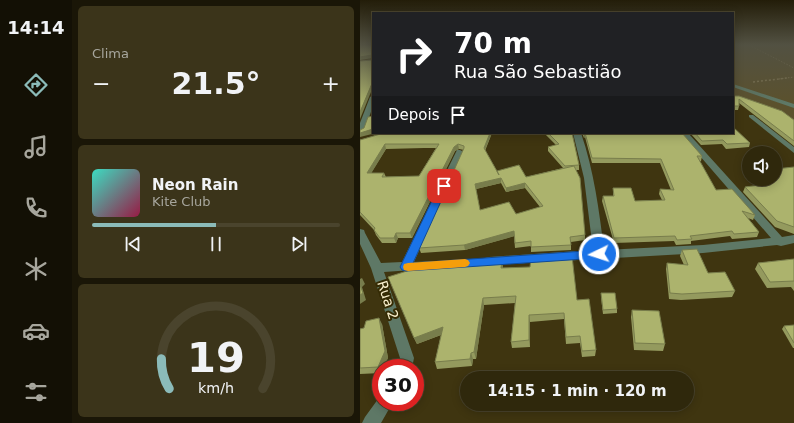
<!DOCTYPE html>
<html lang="pt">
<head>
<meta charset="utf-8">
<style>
  body { margin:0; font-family:"DejaVu Sans",sans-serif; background:#3b341a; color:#f1f3f6; height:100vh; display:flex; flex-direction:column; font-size:15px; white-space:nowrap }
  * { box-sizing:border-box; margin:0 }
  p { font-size:13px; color:#a7a69d }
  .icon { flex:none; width:22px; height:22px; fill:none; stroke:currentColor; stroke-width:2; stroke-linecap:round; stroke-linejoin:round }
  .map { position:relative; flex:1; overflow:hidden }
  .sheet { display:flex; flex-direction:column; gap:6px; padding:6px; background:#1a1607; width:288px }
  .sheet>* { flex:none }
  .hud { position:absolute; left:12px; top:12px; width:362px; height:122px; border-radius:0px; box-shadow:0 2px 10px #0003,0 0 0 1px #4a442d; background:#202124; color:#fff; overflow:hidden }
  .controls { position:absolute; left:382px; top:146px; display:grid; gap:8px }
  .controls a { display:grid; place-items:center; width:40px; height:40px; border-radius:50%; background:#2f280c; box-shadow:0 2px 10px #0003,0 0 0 1px #4a442d; font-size:20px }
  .speed { position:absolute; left:12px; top:359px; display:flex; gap:8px; font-size:20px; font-weight:700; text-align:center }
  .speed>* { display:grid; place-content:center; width:52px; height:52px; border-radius:50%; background:#2f280c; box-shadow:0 2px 10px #0003,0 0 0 1px #4a442d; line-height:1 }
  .speed .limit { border:6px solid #d22; background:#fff; color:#111 }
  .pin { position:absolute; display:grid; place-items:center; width:34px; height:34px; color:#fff; margin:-17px; border-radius:8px; box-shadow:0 2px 6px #0006 }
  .me { position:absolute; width:44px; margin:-22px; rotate:266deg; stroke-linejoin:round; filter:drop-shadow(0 0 3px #0008) }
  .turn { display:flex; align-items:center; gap:14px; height:84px; padding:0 16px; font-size:18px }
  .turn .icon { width:52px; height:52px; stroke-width:2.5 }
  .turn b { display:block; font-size:28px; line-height:34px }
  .then { display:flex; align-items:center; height:38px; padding:0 16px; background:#0003; gap:8px; font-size:15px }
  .big { font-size:30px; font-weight:800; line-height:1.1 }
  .sheet .card { flex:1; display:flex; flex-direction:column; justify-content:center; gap:6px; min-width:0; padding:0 14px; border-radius:6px; background:#3b341a }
  .sheet .dial { align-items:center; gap:0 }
  .dial svg { height:104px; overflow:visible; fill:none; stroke:#4a442d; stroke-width:7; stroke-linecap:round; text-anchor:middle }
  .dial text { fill:#f1f3f6; stroke:none }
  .song { display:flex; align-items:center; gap:12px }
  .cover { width:48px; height:48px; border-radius:6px; background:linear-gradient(135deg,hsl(170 70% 55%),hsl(340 70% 35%)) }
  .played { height:4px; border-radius:2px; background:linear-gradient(90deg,#8bbbb9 50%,#4a442d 50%) }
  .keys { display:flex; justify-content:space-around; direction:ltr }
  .heat { display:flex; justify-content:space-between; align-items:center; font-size:22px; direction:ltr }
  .trip { position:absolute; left:100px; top:371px; width:234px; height:40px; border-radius:20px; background:#2f280c; box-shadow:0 2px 10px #0003,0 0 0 1px #4a442d; font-weight:800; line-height:40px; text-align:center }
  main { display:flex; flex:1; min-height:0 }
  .menu { display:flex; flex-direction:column; width:72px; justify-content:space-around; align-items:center; background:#131005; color:#a7a69d }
  .menu .icon { width:28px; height:28px }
  .menu .selected { color:#8bbbb9 }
  .menu b { font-size:18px; color:#f1f3f6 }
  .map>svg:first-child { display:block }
</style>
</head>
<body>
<main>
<nav class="menu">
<b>14:14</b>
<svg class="icon selected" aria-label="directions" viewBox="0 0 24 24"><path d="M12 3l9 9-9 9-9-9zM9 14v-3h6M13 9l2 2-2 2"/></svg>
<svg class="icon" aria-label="music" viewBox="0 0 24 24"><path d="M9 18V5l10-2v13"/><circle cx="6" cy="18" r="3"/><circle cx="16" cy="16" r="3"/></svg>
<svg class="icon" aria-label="phone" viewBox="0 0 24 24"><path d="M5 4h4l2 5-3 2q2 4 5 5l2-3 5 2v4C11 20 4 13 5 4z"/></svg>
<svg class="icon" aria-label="climate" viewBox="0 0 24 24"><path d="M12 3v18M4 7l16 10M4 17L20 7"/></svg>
<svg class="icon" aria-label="car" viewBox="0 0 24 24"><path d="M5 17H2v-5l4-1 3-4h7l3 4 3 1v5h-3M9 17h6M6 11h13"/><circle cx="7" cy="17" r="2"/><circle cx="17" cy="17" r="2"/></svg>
<svg class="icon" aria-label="filters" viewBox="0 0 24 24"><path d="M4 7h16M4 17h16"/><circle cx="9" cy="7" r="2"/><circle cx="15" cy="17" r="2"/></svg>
</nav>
<section class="sheet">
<div class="card"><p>Clima</p>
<div class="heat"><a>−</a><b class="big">21.5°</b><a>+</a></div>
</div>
<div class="card">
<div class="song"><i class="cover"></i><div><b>Neon Rain</b><p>Kite Club</p></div></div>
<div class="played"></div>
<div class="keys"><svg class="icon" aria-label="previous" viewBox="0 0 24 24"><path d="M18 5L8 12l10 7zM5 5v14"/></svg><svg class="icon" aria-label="pause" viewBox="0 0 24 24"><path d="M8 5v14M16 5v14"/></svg><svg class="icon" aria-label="next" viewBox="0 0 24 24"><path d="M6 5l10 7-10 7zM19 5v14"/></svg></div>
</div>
<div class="card dial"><svg viewBox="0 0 100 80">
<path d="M14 69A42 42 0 1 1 86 69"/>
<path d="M14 69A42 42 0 0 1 8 46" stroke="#8bbbb9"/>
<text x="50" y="56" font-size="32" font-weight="700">19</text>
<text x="50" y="72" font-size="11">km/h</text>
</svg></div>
</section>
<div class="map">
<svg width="434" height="423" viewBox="0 0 434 423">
  <rect width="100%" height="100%" fill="#3f3510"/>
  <polygon fill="#5b512d" points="373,45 434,45 434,121 373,100"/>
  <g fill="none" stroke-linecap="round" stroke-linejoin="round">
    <g stroke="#817753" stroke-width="1" stroke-dasharray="1.5 1.5" stroke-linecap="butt">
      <polyline points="389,45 434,68"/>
      <polyline points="419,79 434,77"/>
    </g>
    <polyline stroke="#817753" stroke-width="1.5" stroke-dasharray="2 2" stroke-linecap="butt" points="393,82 427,78"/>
    <polygon fill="#5e7866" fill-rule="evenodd" points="373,84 434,104 434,108 373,87"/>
    <g fill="#5e7866" fill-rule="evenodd">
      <polygon points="13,95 13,106 4,132 0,134 0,123 10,97"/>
      <polygon points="389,115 393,115 434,147 434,153 389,117"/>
      <path d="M213,133h8c13,38 18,77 23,117l99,-5 68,-7 -91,-105h8l94,104 12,-2v8l-13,3 -4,-1 -74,8 -214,12 -4,-1 -2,-3 2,-3 4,-1 104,-7 -9,-72z"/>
      <polygon points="97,150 100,150 104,152 54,262 77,261 81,262 83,265 81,268 24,272 54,358 52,368 36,368 40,358 11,268 0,244 0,229 4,230 5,233 21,263 42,262"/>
      <polygon points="21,395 21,402 33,402 21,423 2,423 5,417"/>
    </g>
  </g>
  <g fill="#949a5e" fill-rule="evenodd">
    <polygon points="373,96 434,120 434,146 379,103 379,106 378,110 373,110"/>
    <path d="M24,133h108l-7,18 12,20 29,6 37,-9 -15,-17v-4l8,-2 -12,-12h28l7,32v5h-3l9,65v5l-14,2v8l-40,2v-6l-16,2 -1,-12 -49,14 -44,3 -2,-5 45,-98 -5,-1 -4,2 -43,87h-14l-2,5h-14l-6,-8 -2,-5 -14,-15v-75zM64,148h12l-17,28 -33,1 -2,-4h-13l15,-24zM141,183l5,9 19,-4 15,19 -24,7 -36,-4 -4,-21z"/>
    <polygon points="222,133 322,133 342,156 341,161 339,161 356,190 395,215 393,220 388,218 399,232 397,237 372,239 370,236 331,241 331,244 316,245 314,241 254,243 242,201 243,196 253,196 253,188 275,201 302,200 299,194 300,189 311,190 300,163 232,163 225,137 224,138"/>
    <polygon points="330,133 373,133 390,143 389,147 366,149 362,144 341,145"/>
    <polygon points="434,167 434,234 415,227 383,192 385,187 402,185 396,179 415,179"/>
    <polygon points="322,250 348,273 375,291 372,297 321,300 309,299 306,269 307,263 324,265 320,256"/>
    <polygon points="434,259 434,291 431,287 407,288 395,269 398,263"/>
    <polygon points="143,266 143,268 217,300 236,350 235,356 222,357 220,343 206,344 204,319 170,322 170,347 152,348 151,342 155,303 124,305 116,359 113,359 112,366 77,369 75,362 81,335 57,344 54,338"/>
    <polygon points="241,293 257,309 257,313 243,314 241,297"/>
    <polygon points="272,310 305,344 303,351 274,350 271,317"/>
    <polygon points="22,324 28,358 21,368 21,373 0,374 0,329"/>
    <polygon points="434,325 434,348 433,348 422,329 424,326"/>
  </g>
  <g fill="#787d4c">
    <polygon points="12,55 13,58 0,60 0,57"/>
    <polygon points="13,81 13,87 0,119 0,112"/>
    <polygon points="13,129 13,133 16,133 0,137 0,133"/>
    <polygon points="130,133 132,133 124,152 124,148"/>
    <polygon points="224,133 225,133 225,137 224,138"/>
    <polygon points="25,144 26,149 9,177 7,173"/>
    <polygon points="98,144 99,149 95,151 52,238 50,233 94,147"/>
    <polygon points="141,178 141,183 116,189 115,184"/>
    <polygon points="165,183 165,188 146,192 146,188"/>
    <polygon points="154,231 155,236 105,250 104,245"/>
    <polygon points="36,233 38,238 36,243 34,238"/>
    <polygon points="142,260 143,266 142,275 141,268"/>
    <polygon points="2,278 5,284 2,287 6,300 0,304 0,279"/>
    <polygon points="123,298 124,305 116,359 114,352"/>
    <polygon points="169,315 170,322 170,347 169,340"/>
    <polygon points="19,318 22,324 28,358 24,368 21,368 21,371 18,367"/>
    <polygon points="83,327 86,333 57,344 54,338"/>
    <polygon points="111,353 113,359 112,366 110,359"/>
  </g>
  <g fill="#acb36d" stroke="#787d4c" fill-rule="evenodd">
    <polygon points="0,45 13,45 13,58 12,55 0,57"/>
    <polygon points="13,59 13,81 0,112 0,61 12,60"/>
    <polygon points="373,96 379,96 422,111 434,120 434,141 379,99 379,106 373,106"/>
    <polygon points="13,116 13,129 0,133 0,130 4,128 8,117"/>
    <polygon points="373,127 390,143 367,144 363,140 342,141 335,133 373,133"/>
    <path d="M24,133h106l-6,15 15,27 -2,-4 22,-6 7,12 48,-11 6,12 5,57 -15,2 1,8 -40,2v-6l-16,2 -1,-12 -50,14 -45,3 45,-100v-2l-6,-2 -4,3 -44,86h-14l-2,5h-14l-6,-8 1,-2 -15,-16v-72zM25,144h54l-20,32 -37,1 2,-4h-17zM141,178l5,10 19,-5 18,23 -27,8 -7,-12 -29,8 -5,-26z"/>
    <polygon points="188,133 212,133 219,165 205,166 188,147 199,144"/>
    <polygon points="224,133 322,133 342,156 337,156 356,190 372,189 395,215 382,211 399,232 374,234 372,231 330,236 332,239 317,240 315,236 254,238 243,196 254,196 253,188 271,188 275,201 305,200 300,189 314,190 301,159 232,158 225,133"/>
    <polygon points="434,167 434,227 417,221 385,187 409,184 404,179 415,179 415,169"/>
    <polygon points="337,249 348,273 365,272 375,291 322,294 310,293 307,263 328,265 322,250"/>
    <polygon points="212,256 217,300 229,299 236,350 222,351 220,336 206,337 204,313 169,315 169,340 151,342 156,296 123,298 114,352 111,353 110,359 75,362 83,327 54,338 28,277 69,264 142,260 141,268 170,267 171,258"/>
    <polygon points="434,259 434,281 410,282 398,263"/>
    <polygon points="0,285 3,293 0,295"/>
    <polygon points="241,293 255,293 257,309 243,310"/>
    <polygon points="272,310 299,311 305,344 275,343"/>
    <polygon points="19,318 25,351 18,367 0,368 0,329 4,328 6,321"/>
    <polygon points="434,325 434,343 424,326"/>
  </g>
  <linearGradient id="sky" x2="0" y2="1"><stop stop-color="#231d09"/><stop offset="0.43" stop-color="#525142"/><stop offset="1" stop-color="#525142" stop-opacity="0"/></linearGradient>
  <rect width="434" height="104" fill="url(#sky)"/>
  <polygon fill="#1a73e8" stroke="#114b97" points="84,184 88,186 53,263 239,250 242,251 244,254 242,256 239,258 46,271 42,270 40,267 79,186"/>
  <polygon fill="#f59e0b" points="105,259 108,260 110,263 108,266 105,267 48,271 44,270 43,267 44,264 48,263"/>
  <g text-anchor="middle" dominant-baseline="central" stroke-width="4" stroke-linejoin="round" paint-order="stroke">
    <g font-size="14" fill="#f8eecc" stroke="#352b04">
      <text transform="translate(28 300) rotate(72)">Rua 2</text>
    </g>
  </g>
</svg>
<div class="controls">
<a><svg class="icon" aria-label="sound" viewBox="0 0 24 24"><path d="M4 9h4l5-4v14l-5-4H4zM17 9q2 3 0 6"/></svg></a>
</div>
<div class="speed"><div class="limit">30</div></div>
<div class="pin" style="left:84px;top:186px;background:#d93025"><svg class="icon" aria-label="arrive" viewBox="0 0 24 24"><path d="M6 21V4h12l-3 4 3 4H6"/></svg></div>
<svg class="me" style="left:239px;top:254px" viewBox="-20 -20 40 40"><circle r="17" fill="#1a73e8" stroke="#fff" stroke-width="3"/><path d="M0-11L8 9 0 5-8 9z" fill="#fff"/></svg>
<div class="trip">14:15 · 1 min · 120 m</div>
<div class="hud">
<div class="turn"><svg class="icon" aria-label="right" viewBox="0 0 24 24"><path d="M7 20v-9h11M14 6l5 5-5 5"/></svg><div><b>70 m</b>Rua São Sebastião</div></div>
<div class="then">Depois<svg class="icon" aria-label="arrive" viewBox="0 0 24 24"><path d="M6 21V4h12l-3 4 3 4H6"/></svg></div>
</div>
</div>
</main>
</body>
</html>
